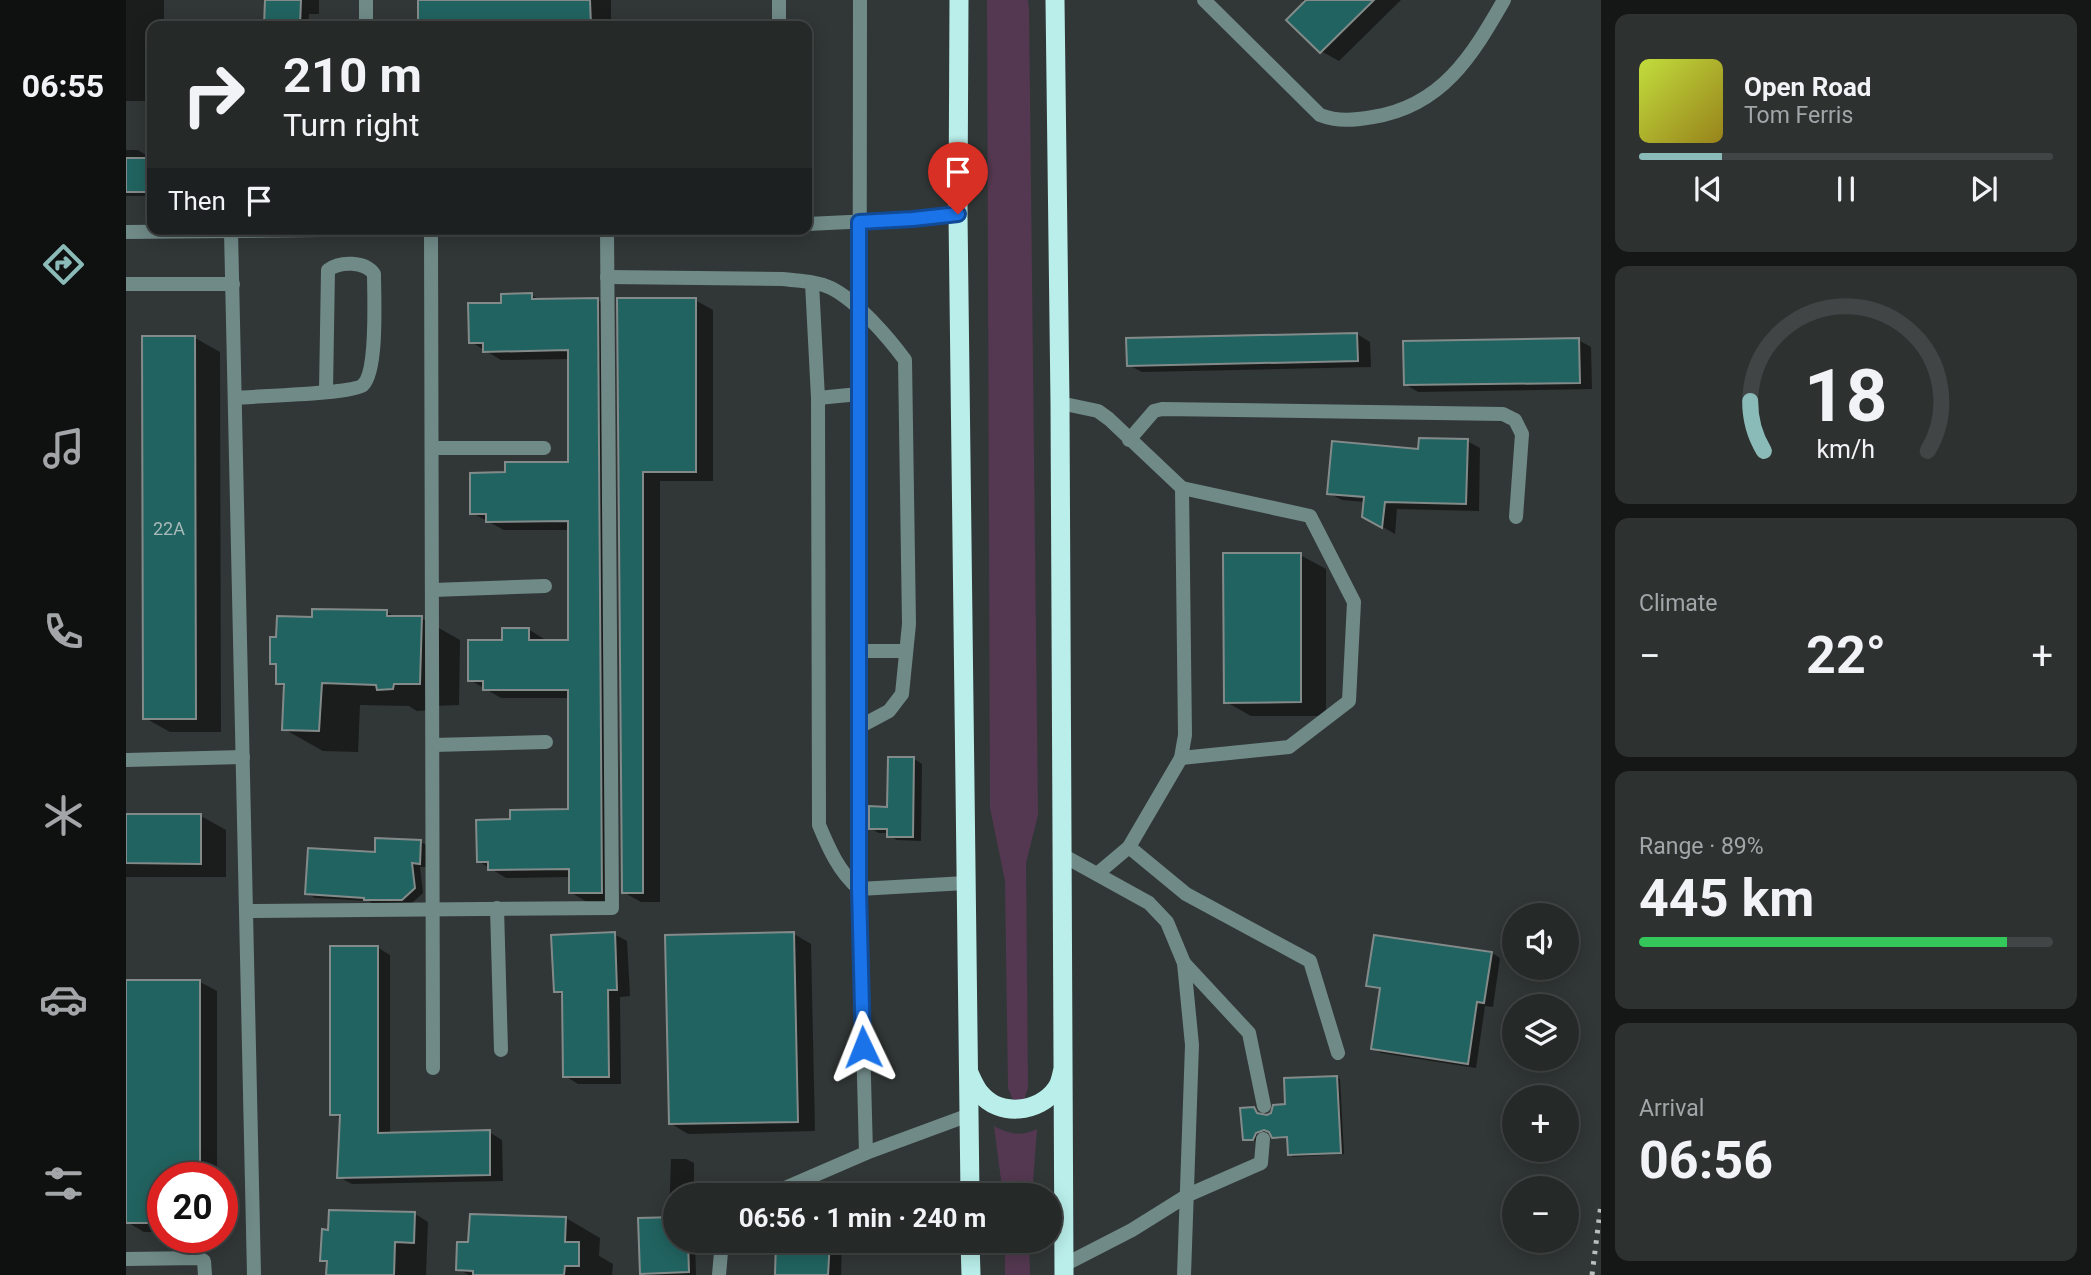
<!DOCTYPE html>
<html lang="en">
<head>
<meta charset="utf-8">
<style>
  body { margin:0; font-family:Roboto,sans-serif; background:#2d3130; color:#f1f3f6; height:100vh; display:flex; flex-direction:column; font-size:26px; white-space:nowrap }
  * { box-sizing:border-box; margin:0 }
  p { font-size:23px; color:#a3a6a8 }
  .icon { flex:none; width:38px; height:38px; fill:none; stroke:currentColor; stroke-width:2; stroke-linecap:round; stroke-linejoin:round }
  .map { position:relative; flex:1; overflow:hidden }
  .side { display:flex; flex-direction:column; gap:14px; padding:14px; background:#141716; width:490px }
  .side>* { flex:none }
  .banner { position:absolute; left:21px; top:21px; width:665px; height:214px; border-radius:14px; box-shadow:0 4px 18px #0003,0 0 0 2px #424545; background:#252928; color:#f1f3f6; overflow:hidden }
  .controls { position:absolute; left:1376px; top:903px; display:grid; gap:14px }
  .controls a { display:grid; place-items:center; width:77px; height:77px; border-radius:50%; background:#252928; box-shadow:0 4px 18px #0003,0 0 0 2px #424545; font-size:35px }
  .speed { position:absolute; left:21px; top:1162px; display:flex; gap:14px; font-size:35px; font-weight:700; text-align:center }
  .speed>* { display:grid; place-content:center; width:91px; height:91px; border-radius:50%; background:#252928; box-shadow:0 4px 18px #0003,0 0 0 2px #424545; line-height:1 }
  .speed .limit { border:10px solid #d22; background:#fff; color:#111 }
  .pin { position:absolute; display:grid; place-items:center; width:60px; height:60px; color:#fff; margin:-72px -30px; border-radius:50% 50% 50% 0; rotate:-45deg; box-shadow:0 0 7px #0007 }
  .pin .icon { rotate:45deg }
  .me { position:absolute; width:77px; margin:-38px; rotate:358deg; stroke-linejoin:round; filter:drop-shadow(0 0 5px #0008) }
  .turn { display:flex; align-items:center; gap:24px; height:147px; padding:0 21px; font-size:32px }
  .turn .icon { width:91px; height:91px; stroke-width:2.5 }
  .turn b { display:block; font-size:49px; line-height:60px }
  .then { display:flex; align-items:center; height:66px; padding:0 21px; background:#0003; gap:14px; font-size:26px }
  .big { font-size:52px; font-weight:700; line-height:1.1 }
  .side .widget { flex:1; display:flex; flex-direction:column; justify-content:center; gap:10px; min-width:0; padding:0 24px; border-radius:14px; background:#2d3130 }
  .side .dial { align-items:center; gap:0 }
  .dial svg { height:182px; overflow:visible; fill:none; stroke:#424545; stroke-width:7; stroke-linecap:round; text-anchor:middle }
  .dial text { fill:#f1f3f6; stroke:none }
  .song { display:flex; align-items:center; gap:21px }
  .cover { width:84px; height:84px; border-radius:10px; background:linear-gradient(135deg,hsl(70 70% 55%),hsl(50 70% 35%)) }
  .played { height:7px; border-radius:4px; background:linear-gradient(90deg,#8bbbb9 20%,#424545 20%) }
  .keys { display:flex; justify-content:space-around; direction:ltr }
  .heat { display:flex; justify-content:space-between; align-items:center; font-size:38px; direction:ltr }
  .charge { height:10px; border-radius:5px; background:linear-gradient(90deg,#34c759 89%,#424545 0) }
  .trip { position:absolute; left:537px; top:1183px; width:399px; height:70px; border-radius:35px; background:#252928; box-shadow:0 4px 18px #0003,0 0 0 2px #424545; font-weight:700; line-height:70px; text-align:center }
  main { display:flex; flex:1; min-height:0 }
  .tabs { display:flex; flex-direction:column; width:126px; justify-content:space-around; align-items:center; background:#0f1010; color:#a3a6a8 }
  .tabs .icon { width:49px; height:49px }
  .tabs .on { color:#8bbbb9 }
  .tabs b { font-size:32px; color:#f1f3f6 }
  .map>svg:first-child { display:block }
</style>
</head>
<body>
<main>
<nav class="tabs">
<b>06:55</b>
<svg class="icon on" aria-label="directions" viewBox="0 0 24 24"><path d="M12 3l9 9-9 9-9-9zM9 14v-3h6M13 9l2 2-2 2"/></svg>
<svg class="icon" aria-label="music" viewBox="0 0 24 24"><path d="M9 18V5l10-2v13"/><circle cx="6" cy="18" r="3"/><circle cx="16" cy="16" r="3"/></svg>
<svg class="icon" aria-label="phone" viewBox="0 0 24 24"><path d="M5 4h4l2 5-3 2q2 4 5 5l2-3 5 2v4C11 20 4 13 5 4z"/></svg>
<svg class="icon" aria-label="climate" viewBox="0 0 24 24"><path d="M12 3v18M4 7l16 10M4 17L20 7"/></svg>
<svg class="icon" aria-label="car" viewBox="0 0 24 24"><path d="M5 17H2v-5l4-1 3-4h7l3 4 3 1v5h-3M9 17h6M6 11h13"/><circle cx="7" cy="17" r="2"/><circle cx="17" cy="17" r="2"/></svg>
<svg class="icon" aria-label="filters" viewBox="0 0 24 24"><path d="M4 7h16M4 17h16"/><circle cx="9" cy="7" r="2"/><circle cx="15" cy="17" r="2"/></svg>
</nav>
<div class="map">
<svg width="1475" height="1275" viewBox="0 0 1475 1275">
  <rect width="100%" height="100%" fill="#313736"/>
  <g fill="#543851">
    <polygon points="861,0 902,0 903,9 912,815 900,863 902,1088 898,1100 887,1100 882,1088 879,881 864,808"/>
    <path d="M868,1126c15,8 27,11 43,3l-5,66h-29z"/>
    <polygon points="879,1241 903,1241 904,1275 879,1275"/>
  </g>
  <g fill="#0007">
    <polygon points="0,0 38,0 38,20 30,20 30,26 26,26 26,101 0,101"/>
    <polygon points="140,0 193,0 193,14 183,14 182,26 140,26"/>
    <polygon points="292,0 485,0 485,26 294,26"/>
    <polygon points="1176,0 1275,0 1213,61 1195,51 1180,3"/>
    <polygon points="0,150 12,150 20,155 20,160 26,160 26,196 0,196"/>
    <polygon points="405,295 415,300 471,300 488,310 492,901 461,902 444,892 444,877 380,878 352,861 386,821 444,810 444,698 375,698 344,680 377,642 402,629 418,639 418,642 444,642 444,530 378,530 346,513 381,474 444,463 444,359 375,360 345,342 377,304"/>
    <polygon points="493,300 569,300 587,310 587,481 534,481 534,902 515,902 497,892"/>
    <polygon points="1231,334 1244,342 1245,367 1016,372 1003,365"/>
    <polygon points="69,338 94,352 95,732 44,732 19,718"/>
    <polygon points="1452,340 1465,347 1466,389 1292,392 1279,384"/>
    <polygon points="1341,441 1354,448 1353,511 1271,509 1269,534 1238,516 1239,502 1216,500 1203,493 1294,451"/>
    <polygon points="1174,555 1200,569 1200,716 1125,716 1100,702"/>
    <polygon points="261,612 271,618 295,618 334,640 333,705 307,706 306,710 291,711 283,706 234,705 232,752 197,751 158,729 160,688 151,683 152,667 146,663 152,638 188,618"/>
    <polygon points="788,759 796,764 795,841 771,840 763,836 763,833 753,833 744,828 762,809"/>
    <polygon points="0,815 75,816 100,830 100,877 0,877"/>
    <polygon points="295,842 303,847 302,867 294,867 297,893 285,904 248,904 243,901 189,898 181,893 250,854"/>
    <polygon points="488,934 501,941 504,996 494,997 495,1084 452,1084 439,1076 438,996 429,991"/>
    <polygon points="668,934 685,944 689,1131 562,1134 544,1123"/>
    <polygon points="251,947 264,955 264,1134 363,1132 376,1140 377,1181 226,1184 213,1177 216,1119 206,1114"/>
    <polygon points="1366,953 1374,958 1367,1007 1359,1006 1350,1068 1255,1053 1247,1048 1256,990 1242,985"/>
    <polygon points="74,982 91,991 91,1178 37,1178 37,1232 18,1232 1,1222 0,1117"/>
    <polygon points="1211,1077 1214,1079 1218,1154 1167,1157 1163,1154 1163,1138 1152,1139 1142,1130 1133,1135 1131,1141 1118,1139 1128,1109 1134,1115 1141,1117"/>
    <polygon points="545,1159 560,1159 568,1163 568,1195 550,1195 550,1241 569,1241 570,1275 519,1275 515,1273 543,1219"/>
    <polygon points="289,1214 302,1222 300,1275 202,1275 202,1264 196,1260"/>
    <polygon points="440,1218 474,1238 473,1256 487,1264 486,1275 343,1275 332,1269 344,1244"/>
    <polygon points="652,1241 716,1241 715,1275 651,1275"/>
  </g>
  <g fill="#216360" stroke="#838a8a" stroke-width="2">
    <polygon points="139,0 175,0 174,26 138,26"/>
    <polygon points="292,0 464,0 465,26 292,26"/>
    <polygon points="1180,0 1248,0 1194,53 1160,20"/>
    <rect x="0" y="158" width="26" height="34"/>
    <polygon points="406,293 406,299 472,298 476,893 443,893 443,869 362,870 362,862 351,862 350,820 384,819 384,810 442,809 442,690 357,690 357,681 342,681 342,640 376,640 376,628 403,628 403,640 442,640 442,521 360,522 360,514 344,514 344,473 379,472 379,462 442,462 442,350 357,352 357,343 343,343 342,303 375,303 375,294"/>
    <polygon points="491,298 570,298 570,472 517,472 517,893 496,893"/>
    <polygon points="1231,333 1232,361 1001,366 1000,338"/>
    <polygon points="16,336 69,336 70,719 17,719"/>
    <polygon points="1453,338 1454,383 1278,385 1277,341"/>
    <polygon points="1293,438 1342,439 1340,504 1259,502 1256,528 1236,517 1238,497 1201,494 1206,441 1292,449"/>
    <polygon points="1097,553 1175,553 1175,702 1098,703"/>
    <polygon points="186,609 261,610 261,616 296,616 294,684 268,684 267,689 251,690 250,685 196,683 193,731 156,730 158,684 150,684 150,664 144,664 144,637 150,637 151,616 186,617"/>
    <polygon points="762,757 788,757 787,837 761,837 761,829 743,829 743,806 761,807"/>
    <polygon points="0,814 75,814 75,864 0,863"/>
    <polygon points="249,838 295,840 294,864 286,863 289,888 276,900 238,900 238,898 179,894 182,848 249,852"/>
    <polygon points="489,932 491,990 482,990 483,1077 437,1077 436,992 428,992 425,935"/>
    <polygon points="668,932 672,1122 543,1124 539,935"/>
    <polygon points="1248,935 1366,952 1358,1003 1351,1002 1342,1064 1245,1049 1254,988 1240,986"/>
    <polygon points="204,946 252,946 252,1133 364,1130 364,1175 211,1178 214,1115 204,1115"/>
    <polygon points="0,980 74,980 74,1178 37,1178 37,1223 0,1223"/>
    <polygon points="1211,1076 1215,1153 1162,1155 1161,1137 1146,1138 1143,1132 1138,1130 1130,1133 1127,1140 1117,1140 1114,1108 1128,1107 1131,1113 1141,1115 1145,1113 1147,1105 1159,1104 1158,1078"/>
    <polygon points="203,1210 289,1212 288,1243 269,1242 268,1275 200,1275 201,1261 194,1261 196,1229 202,1230"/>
    <polygon points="344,1214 440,1217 439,1242 453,1242 453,1266 439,1266 438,1275 347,1275 347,1271 330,1270 331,1242 342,1242"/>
    <polygon points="550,1217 550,1241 562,1241 563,1272 514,1274 512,1218"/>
    <polygon points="650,1241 704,1241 702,1275 649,1275"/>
  </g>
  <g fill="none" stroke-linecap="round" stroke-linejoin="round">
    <g stroke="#708a88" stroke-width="14">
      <path d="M1078,0l116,115c18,7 35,5 53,2 69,-11 99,-61 131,-117"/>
      <polyline points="305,229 307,1068"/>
      <polyline points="0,232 105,231"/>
      <path d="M481,277l176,2c15,2 34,2 48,9 26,13 57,49 74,72l4,264 -7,70 -13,17 -30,16"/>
      <path d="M686,283l6,115 1,427c10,24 20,47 40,64l107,-6"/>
      <polyline points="0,284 107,284"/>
      <path d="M109,398c20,-2 118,-4 128,-13 15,-14 11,-89 11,-111 -9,-13 -34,-13 -46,-4l-2,121"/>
      <polyline points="692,398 733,394"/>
      <polyline points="934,403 972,411 983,419 1056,488 1059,735 1055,758 1003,847 971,874"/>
      <polyline points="1003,440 1028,411 1036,409 1377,414 1389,420 1396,434 1390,517"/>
      <polyline points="306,448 418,448"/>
      <polyline points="307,590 419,586"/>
      <polyline points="733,651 780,651"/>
      <polyline points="307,745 420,742"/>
      <polyline points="1055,758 1163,747 1223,701 1228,602 1184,516 1056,488"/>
      <polyline points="0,760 117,757"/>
      <polyline points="1003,847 1060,894 1184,961 1212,1053"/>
      <polyline points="938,856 1023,903 1041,922 1058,963 1066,1045 1058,1275"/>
      <polyline points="371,908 375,1050"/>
      <polyline points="121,911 486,908 481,229"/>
      <polyline points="1058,963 1123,1033 1138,1106"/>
      <polyline points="740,1153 843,1115"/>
      <polyline points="643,1195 740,1153 733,889 734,0"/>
      <polyline points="0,1259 73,1258 78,1261 79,1275"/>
      <polyline points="938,1265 1006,1230 1062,1195 1135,1163 1137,1139"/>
      <polyline points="593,1275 596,1241"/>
    </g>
    <g stroke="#708a88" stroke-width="14">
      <polyline points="240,0 240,26"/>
      <polyline points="653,26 653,0"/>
      <polyline points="681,224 787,219 832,214"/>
      <polyline points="128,1275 105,231 282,229"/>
    </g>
    <g stroke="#b9eeea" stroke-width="19">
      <polyline points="833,0 832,214 844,1195"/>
      <polyline points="929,0 934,403 938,1275"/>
      <path d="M843,1073c3,6 6,14 11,20 19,24 59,20 76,-4 3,-4 5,-11 6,-16"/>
      <polyline points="844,1241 845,1275"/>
    </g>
    <polyline stroke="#babebe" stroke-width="5" stroke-dasharray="3.5 7" stroke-linecap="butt" points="1466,1275 1475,1204"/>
  </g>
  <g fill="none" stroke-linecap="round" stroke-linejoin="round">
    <g stroke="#114b97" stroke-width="18">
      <polyline id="route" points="737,1047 733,889 733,222 787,219 832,214"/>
    </g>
    <use href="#route" stroke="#1a73e8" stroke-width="12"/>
  </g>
  <g text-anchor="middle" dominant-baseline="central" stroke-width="6" stroke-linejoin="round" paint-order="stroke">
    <g font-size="18" fill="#a7bab9">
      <text x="43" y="528">22А</text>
    </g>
  </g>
</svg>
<div class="controls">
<a><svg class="icon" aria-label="sound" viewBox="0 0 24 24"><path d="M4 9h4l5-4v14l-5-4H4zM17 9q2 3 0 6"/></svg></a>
<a><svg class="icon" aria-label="layers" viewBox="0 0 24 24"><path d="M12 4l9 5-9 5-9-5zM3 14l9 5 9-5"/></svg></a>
<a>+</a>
<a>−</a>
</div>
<div class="speed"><div class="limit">20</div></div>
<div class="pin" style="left:832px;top:214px;background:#d93025"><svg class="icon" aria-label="arrive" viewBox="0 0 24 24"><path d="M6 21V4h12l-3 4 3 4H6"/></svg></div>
<svg class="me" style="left:737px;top:1047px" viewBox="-20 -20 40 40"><path d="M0-17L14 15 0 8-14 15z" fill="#1a73e8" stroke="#fff" stroke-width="4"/></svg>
<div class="trip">06:56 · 1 min · 240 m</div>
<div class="banner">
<div class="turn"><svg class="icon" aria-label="right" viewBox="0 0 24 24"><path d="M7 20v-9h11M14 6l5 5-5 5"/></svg><div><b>210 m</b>Turn right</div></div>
<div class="then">Then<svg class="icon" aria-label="arrive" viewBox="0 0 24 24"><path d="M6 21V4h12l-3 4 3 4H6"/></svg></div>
</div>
</div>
<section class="side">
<div class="widget">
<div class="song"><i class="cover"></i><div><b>Open Road</b><p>Tom Ferris</p></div></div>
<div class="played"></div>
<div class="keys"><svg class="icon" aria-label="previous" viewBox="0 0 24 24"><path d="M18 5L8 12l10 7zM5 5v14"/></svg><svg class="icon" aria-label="pause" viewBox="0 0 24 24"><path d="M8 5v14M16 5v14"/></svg><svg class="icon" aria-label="next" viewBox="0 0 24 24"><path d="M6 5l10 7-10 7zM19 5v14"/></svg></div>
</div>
<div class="widget dial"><svg viewBox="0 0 100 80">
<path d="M14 69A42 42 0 1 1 86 69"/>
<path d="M14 69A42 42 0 0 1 8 47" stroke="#8bbbb9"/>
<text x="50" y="56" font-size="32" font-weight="700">18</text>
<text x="50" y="72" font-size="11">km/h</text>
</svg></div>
<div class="widget"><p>Climate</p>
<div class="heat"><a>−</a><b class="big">22°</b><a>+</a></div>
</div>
<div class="widget"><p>Range · 89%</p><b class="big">445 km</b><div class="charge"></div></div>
<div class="widget"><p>Arrival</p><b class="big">06:56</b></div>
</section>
</main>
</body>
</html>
